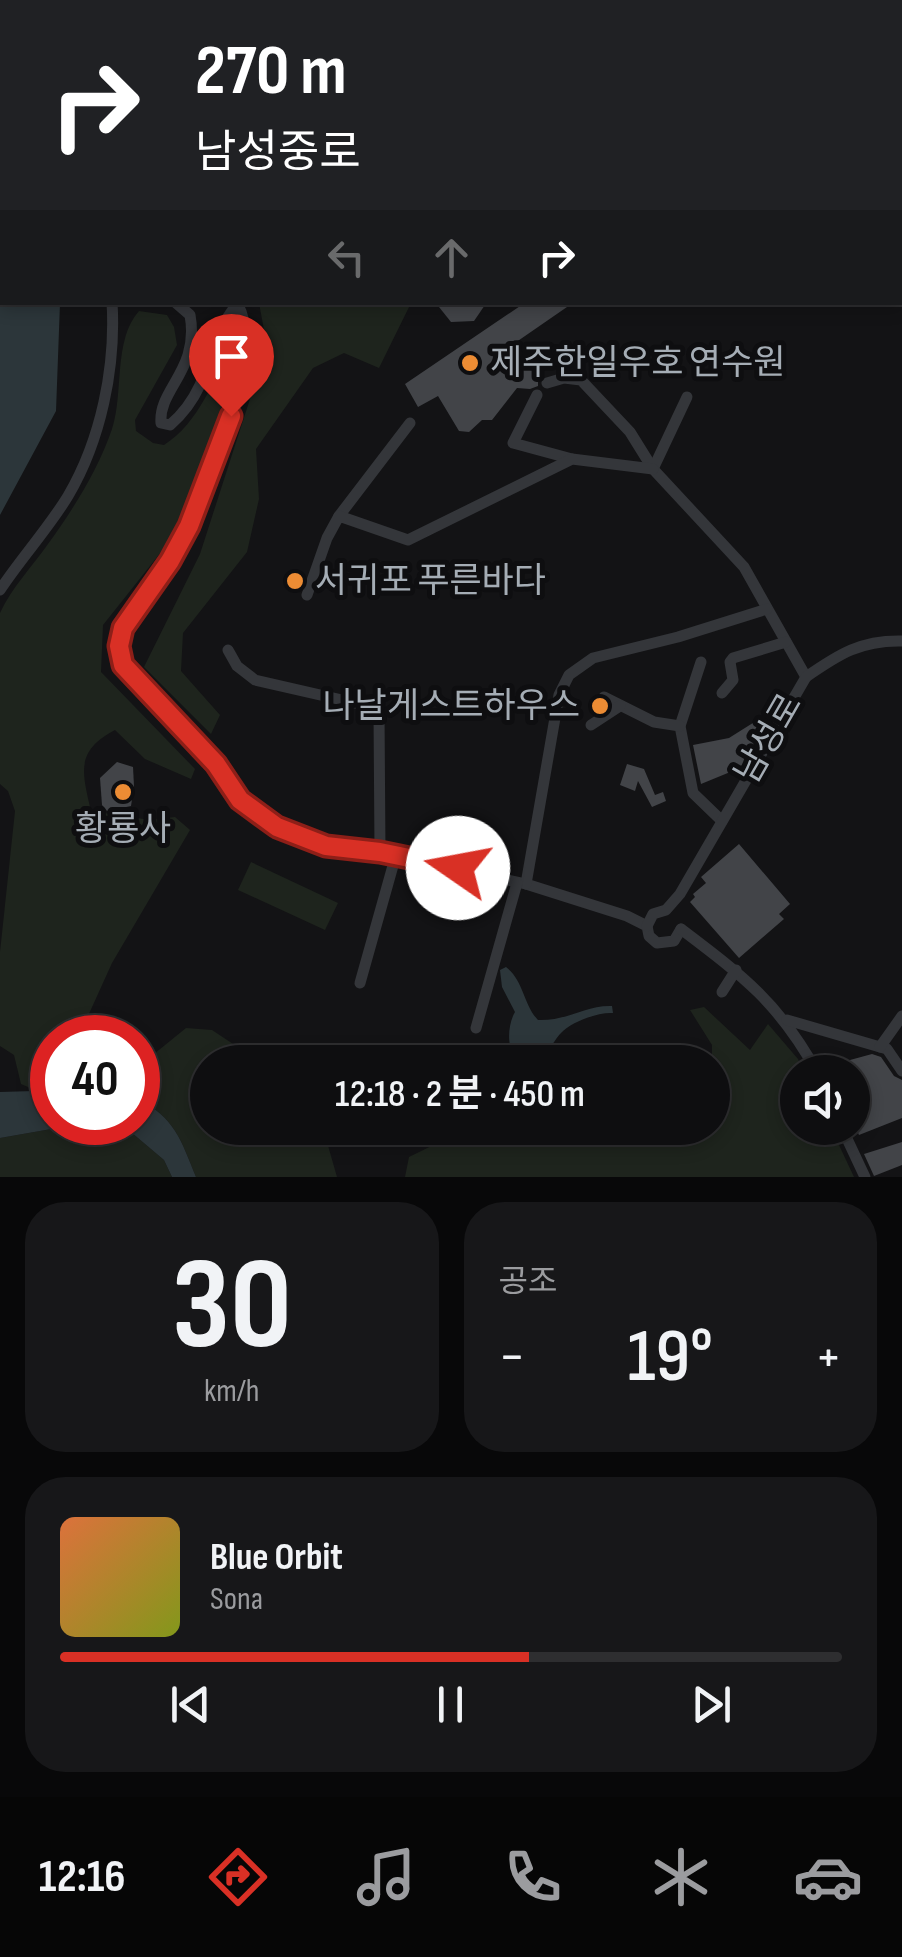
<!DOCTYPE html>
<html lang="ko">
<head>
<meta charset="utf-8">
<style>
  body { margin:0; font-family:"Sofia Sans Condensed","Noto Sans KR",sans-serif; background:#171719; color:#f1f3f6; height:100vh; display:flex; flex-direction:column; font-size:38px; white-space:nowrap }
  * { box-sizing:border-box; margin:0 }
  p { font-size:32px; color:#9b9c9f }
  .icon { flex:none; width:55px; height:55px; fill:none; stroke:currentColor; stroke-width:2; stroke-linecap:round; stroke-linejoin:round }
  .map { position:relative; height:1177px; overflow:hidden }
  .panel { display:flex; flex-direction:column; gap:25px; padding:25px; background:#080809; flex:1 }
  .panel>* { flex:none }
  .top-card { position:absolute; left:0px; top:0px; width:902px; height:305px; box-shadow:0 5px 15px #0003,0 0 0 2px #2e2e30; background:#202124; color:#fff; overflow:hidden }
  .controls { position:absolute; left:780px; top:1055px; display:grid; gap:20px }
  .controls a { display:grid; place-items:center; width:90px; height:90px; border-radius:50%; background:#0e0e10; box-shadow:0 5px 15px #0003,0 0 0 2px #2e2e30; font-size:50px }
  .speed { position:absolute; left:30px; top:1015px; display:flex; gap:20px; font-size:50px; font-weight:700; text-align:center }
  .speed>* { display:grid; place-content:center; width:130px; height:130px; border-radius:50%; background:#0e0e10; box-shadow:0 5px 15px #0003,0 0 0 2px #2e2e30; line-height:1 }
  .speed .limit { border:15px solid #d22; background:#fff; color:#111 }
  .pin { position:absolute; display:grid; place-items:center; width:85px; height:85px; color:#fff; margin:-102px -42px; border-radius:50% 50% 50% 0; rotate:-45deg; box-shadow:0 0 10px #0007 }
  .pin .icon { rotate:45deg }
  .me { position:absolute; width:110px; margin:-55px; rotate:282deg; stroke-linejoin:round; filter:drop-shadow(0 0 8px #0008) }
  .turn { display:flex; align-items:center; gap:35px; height:210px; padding:0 30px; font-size:45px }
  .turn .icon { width:130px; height:130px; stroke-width:2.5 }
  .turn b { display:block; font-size:70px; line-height:85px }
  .lanes { display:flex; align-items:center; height:95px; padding:0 30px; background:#0003; justify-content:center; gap:50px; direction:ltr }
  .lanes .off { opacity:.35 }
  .big { font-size:75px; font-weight:600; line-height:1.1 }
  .panel .widget { flex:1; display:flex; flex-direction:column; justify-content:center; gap:15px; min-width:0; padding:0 35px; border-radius:40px; background:#171719 }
  .panel .dial { align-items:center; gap:0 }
  .dial b { font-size:130px; line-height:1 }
  .song { display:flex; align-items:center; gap:30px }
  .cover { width:120px; height:120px; border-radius:15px; background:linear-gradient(135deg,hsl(20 70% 55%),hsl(70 70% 35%)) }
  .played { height:10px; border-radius:5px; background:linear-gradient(90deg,#d93025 60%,#2e2e30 60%) }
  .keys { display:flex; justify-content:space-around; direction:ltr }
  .heat { display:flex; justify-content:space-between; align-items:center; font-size:55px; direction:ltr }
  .panel .tiles { flex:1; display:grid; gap:25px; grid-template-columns:1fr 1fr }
  .widget:last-child { grid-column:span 2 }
  .trip { position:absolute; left:190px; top:1045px; width:540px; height:100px; border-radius:50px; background:#0e0e10; box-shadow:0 5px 15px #0003,0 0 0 2px #2e2e30; font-weight:600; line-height:100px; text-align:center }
  .menu { display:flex; height:160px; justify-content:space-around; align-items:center; background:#060606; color:#9b9c9f }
  .menu .icon { width:70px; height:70px }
  .menu .active { color:#d93025 }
  .menu b { font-size:45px; color:#f1f3f6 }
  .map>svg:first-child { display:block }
</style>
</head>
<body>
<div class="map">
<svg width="902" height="1177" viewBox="0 0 902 1177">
  <rect width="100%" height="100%" fill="#131315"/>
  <g fill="#1e241d">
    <polygon points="259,303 411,303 379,368 344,353 313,368 256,449 259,499 247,552 183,633 181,671 220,715 211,734 144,667 200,554 267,346"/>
    <path d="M139,311l28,4 7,12 3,18 -42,75 1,11 17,12 11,2c35,-22 51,-67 68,-103v29l-30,100 -37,76 -62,78 -2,47 94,97 -4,10 -46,-20 -30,-29c-40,21 -33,42 -24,81l59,9 25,-3 15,13 -78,133 -24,53 -27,21 -9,1v17l-10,38 -21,-9 -7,-29 -14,-9v-94l15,-141 -7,-20 -8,-7v-171c12,-26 32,-46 48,-69 26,-36 50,-74 64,-115 12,-36 1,-89 27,-118z"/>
    <polygon points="251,862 338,903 325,930 238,890"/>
    <polygon points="704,1007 750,1050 768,1024 798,1059 804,1072 798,1072 798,1128 831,1128 854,1177 405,1177 409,1157 468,1128 500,1128 527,1143 591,1128 712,1128 712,1045 690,1010"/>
    <path d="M186,1028l26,2 48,32h-52v66h115l14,49h-141c-15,-37 -21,-59 -58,-78v-32z"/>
    <polygon points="125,1127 164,1160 172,1177 0,1177 0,1138 57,1128"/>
  </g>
  <g fill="#2c363a">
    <polygon points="0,0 93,2 2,2 2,302 60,303 56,411 0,515"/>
    <polygon points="147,0 902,0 902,265 900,2"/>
    <path d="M506,967c18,14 17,37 32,53 30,1 48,-15 74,-14l1,7c-15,-1 -42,9 -52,20 -9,9 -14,26 -28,28 -29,4 -27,-34 -18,-49l-13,-25 -2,-17z"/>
    <path d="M34,1091l18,3v28h86v-23c37,19 43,41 58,78h-24l-8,-17 -39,-33 -68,1 -57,10v-46z"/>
  </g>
  <g fill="#424448">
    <polygon points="435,302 487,302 474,321 451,322"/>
    <polygon points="526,302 563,302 567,307 499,354 508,368 523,358 538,379 538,386 530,389 517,388 492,420 482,420 469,432 459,431 438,396 418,407 405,384"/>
    <polygon points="756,721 765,730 740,768 701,784 693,745 729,738"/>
    <polygon points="117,762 133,767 134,786 131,806 107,811 102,805 100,778"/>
    <polygon points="627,764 644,769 655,795 663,792 666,801 652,807 638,781 635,791 620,785"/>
    <polygon points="739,844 790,904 779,914 784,919 739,958 690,902 695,897 693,894 706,883 701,877"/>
    <polygon points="872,1054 881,1057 894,1076 902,1080 902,1118 859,1135 852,1120 852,1072 831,1072 828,1066"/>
    <polygon points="902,1142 902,1165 874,1176 864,1154"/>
  </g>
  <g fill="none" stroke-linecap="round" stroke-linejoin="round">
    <g stroke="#34363a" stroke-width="11">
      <polyline points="113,0 115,2"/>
      <path d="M175,302l15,13c10,55 -32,74 -29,108l9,2c13,-11 23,-25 30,-40 9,-18 23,-72 38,-80 29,51 -39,206 -66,254 -23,38 -59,58 -49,106l93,100 23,35 38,27 49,19 54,6 146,32 101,32 20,10 2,10 8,7 17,-2 7,-12"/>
      <polyline points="547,383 564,378 581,380 630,432 653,469 744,567 806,677"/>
      <polyline points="537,395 513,443 572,459"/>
      <polyline points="653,469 687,397"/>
      <polyline points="339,516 410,423"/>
      <path d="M0,590c21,-32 48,-61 68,-94 33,-56 48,-129 44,-194"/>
      <polyline points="307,595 327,538 339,516 408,540 572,459 653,469"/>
      <polyline points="228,650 237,666 255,680 364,705 379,712 380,852"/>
      <polyline points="701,662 680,726 693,793 722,821"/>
      <polyline points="722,693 733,680 730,662 733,658 786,642"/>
      <polyline points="604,697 654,722 680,726"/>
      <polyline points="591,725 620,706"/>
      <polyline points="526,884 559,695 569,675 593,658 678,637 767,609"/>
      <path d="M647,926l6,-12 13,-4 14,-16 126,-217c33,-23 55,-37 96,-36"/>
      <path d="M681,929c62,47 98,74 136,143"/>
      <polyline points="360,983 396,855"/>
      <polyline points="722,992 736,970"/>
      <polyline points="787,1020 887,1049 902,1071"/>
      <polyline points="476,1028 517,883"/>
      <polyline points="880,1047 902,1016"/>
      <polyline points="842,1128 865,1177"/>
    </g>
  </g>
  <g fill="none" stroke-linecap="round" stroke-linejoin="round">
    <g stroke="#8d1f18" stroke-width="25">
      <polyline id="route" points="231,416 189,526 170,561 123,628 119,646 123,665 216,764 240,800 277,827 326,846 380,852 458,868"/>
    </g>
    <use href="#route" stroke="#d93025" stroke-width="18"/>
  </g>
  <g fill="#ec8c34" stroke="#0e0e10" stroke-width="4">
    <circle cx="470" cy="363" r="10"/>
    <circle cx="295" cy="581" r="10"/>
    <circle cx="600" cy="706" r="10"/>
    <circle cx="123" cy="792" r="10"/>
  </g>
  <g text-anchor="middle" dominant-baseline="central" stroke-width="10" stroke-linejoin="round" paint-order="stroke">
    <g font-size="35" fill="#a5adb5" stroke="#0e0e10" text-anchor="start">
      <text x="490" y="363">제주한일우호 연수원</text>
      <text x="315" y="581">서귀포 푸른바다</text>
      <text x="580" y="706" text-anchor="end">나날게스트하우스</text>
      <text x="123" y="829" text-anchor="middle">황룡사</text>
    </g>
    <g font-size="35" fill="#a5adb5" stroke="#0e0e10">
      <text transform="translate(769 739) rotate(-60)">남성로</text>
    </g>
  </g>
</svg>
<div class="controls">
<a><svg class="icon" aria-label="sound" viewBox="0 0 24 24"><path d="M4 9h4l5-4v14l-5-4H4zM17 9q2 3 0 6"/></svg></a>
</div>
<div class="speed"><div class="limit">40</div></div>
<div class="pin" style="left:231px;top:416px;background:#d93025"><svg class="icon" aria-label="arrive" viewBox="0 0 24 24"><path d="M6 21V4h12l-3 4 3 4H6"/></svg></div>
<svg class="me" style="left:458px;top:868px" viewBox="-20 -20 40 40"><circle r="19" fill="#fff"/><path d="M0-13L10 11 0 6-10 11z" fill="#d93025"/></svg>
<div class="trip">12:18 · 2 분 · 450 m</div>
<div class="top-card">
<div class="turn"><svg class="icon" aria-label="right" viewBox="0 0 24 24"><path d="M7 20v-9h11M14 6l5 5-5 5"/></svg><div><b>270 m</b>남성중로</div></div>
<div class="lanes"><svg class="icon off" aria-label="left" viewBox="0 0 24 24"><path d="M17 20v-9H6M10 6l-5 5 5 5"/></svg><svg class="icon off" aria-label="ahead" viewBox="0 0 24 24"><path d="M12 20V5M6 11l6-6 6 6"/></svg><svg class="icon" aria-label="right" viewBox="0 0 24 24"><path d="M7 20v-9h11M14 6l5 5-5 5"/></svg></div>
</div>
</div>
<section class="panel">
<div class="tiles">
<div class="widget dial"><b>30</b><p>km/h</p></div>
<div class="widget"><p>공조</p>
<div class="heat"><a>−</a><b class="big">19°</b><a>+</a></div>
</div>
<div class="widget">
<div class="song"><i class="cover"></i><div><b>Blue Orbit</b><p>Sona</p></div></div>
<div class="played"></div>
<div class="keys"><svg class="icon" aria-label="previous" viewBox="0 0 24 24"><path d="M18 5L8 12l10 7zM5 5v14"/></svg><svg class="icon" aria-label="pause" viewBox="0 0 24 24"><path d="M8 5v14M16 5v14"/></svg><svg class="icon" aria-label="next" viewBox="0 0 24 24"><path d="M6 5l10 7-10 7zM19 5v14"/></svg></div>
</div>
</div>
</section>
<nav class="menu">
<b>12:16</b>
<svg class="icon active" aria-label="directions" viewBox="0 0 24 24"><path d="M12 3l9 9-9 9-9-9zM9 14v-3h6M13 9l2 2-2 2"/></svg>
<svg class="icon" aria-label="music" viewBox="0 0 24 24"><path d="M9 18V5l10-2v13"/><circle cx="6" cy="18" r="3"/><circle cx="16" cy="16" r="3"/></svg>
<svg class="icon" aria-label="phone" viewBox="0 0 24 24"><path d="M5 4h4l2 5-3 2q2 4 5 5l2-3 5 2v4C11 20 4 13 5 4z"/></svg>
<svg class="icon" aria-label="climate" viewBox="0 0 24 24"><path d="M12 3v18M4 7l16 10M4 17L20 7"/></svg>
<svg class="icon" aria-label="car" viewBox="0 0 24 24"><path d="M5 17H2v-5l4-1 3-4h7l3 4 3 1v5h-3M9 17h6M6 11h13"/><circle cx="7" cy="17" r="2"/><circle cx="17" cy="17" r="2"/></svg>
</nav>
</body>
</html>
